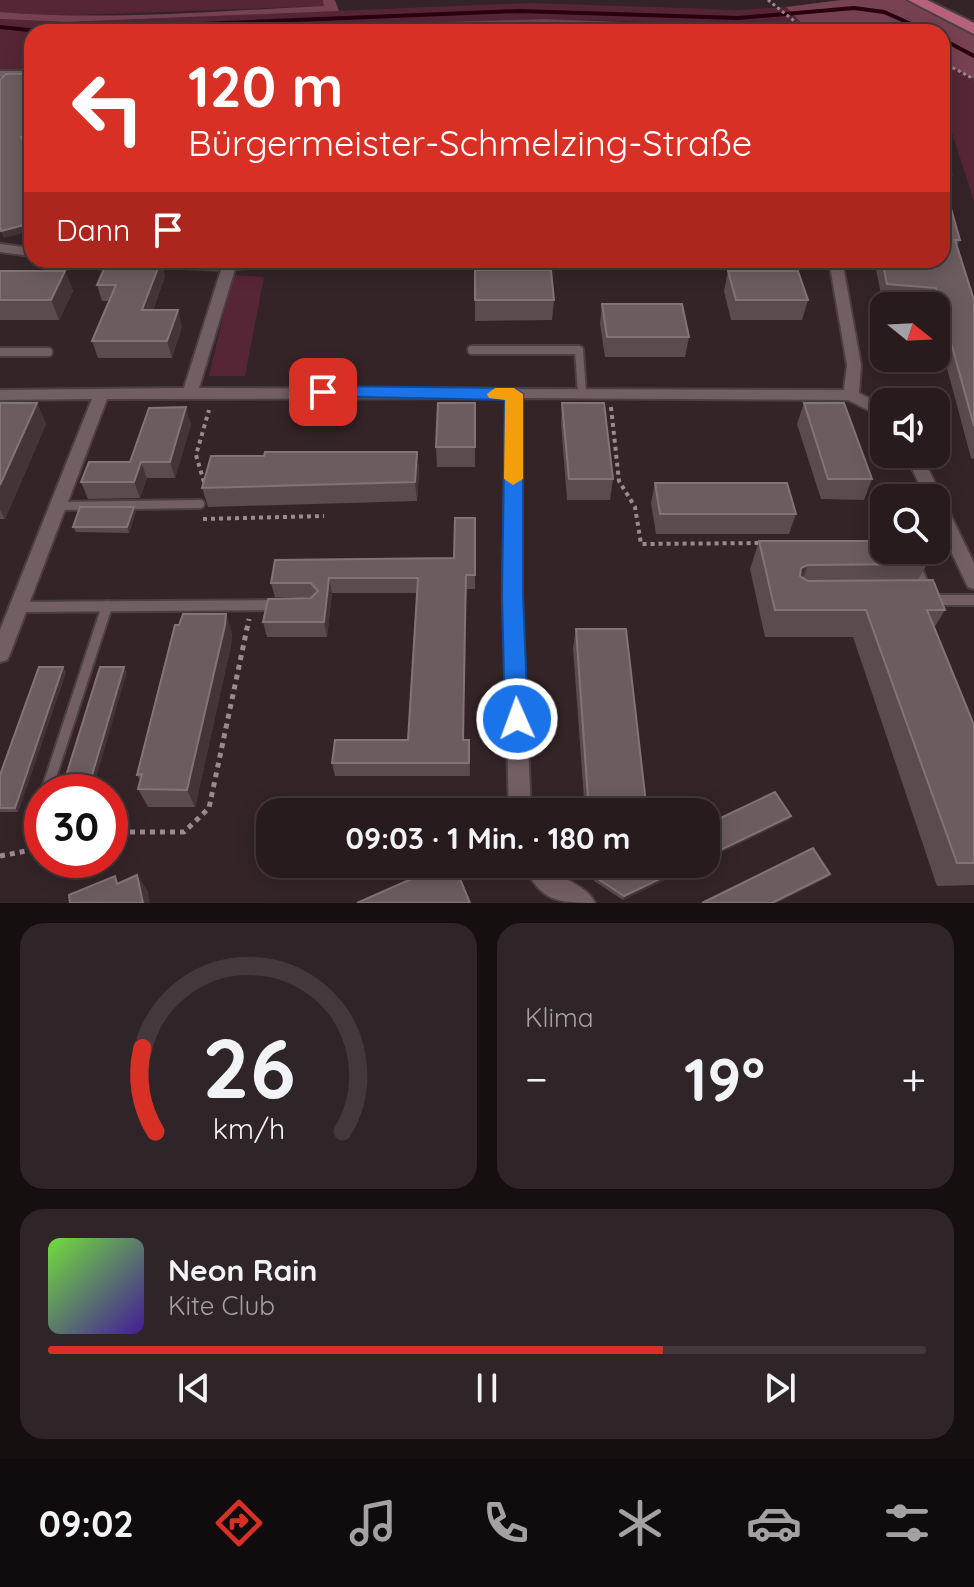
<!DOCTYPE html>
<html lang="de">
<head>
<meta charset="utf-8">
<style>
  body { margin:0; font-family:Quicksand,sans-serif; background:#2f2427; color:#f1f3f6; height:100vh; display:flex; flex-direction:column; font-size:30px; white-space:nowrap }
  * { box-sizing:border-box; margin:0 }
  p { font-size:26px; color:#a4a1a4 }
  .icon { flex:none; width:44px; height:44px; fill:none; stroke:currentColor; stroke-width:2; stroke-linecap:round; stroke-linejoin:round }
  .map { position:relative; height:903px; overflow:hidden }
  .sheet { display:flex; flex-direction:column; gap:20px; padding:20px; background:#150f10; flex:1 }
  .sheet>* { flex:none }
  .guide { position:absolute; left:24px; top:24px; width:926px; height:244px; border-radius:24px; box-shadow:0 4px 20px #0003,0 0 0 2px #43393c; background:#d93025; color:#fff; overflow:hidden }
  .needle { width:52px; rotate:108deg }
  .controls { position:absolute; left:870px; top:292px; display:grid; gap:16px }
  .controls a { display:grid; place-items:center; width:80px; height:80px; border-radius:16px; background:#271b1e; box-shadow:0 4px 20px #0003,0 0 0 2px #43393c; font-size:40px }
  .speed { position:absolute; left:24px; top:774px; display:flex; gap:16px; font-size:40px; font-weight:700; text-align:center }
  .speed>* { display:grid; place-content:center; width:104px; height:104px; border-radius:50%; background:#271b1e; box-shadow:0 4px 20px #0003,0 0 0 2px #43393c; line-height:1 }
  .speed .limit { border:12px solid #d22; background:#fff; color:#111 }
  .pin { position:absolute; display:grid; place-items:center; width:68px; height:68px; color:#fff; margin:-34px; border-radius:16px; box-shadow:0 4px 12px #0006 }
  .me { position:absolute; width:88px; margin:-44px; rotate:358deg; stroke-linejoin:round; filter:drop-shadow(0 0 6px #0008) }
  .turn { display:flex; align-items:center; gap:28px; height:168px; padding:0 32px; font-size:36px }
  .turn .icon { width:104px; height:104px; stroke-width:2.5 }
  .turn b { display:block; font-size:56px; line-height:68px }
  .then { display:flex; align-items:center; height:76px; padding:0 32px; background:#0003; gap:16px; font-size:30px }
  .big { font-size:60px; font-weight:700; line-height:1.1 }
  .sheet .widget { flex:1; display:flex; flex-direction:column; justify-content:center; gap:12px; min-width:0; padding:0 28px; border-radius:24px; background:#2f2427 }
  .sheet .dial { align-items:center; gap:0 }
  .dial svg { height:208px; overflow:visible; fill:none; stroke:#43393c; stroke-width:7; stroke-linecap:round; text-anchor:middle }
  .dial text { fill:#f1f3f6; stroke:none }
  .song { display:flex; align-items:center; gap:24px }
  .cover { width:96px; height:96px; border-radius:12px; background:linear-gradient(135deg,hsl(100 70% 55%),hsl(260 70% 35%)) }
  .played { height:8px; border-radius:4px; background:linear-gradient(90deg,#d93025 70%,#43393c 70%) }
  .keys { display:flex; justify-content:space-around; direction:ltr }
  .heat { display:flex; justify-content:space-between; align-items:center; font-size:44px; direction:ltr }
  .sheet .tiles { flex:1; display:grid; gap:20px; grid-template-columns:1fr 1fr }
  .widget:last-child { grid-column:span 2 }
  .trip { position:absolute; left:256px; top:798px; width:464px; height:80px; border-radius:24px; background:#271b1e; box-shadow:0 4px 20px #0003,0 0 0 2px #43393c; font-weight:700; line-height:80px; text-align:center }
  .dock { display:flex; height:128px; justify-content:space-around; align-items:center; background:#100b0c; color:#a4a1a4 }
  .dock .icon { width:56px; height:56px }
  .dock .active { color:#d93025 }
  .dock b { font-size:36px; color:#f1f3f6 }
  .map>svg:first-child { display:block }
</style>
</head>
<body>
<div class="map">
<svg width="974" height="903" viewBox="0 0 974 903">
  <rect width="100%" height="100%" fill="#342428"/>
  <g fill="#572636">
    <polygon points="0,0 323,0 325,6 51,16 0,12"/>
    <polygon points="531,3 738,10 786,7 804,26 544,19 312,28 311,32 32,32 32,72 0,72 0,19 67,22"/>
    <polygon points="942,62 974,79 974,201 942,102"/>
    <polygon points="233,275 264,277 245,376 209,376"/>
  </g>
  <g fill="#784252">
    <path d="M323,0h12l4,11 -272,11 -67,-3v-7c107,9 217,-1 324,-6z"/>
    <polygon points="841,0 914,0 974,36 974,79 942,62 942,32 885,32 804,26 786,7"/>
    <polygon points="544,19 676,24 679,32 390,32 389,24"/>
  </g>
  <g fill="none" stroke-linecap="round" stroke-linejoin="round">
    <g stroke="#2b0010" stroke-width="4">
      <polyline points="0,27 29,30 129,27 519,11 738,18 854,8 884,12 929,32"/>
      <polyline points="942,39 974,56"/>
    </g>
    <g stroke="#4c3f42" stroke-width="12">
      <g id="service-far1">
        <polyline points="472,350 579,350 582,393"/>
        <polyline points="0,352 48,352"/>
        <polyline points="58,506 200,504"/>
        <polyline points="910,550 928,593"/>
      </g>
    </g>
    <g stroke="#4c3f42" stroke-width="14">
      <g id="service">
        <polyline points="927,591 931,600 974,600"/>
        <polyline points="19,607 277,605"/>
        <polyline points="46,792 107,606"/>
      </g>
    </g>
    <g stroke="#4c3f42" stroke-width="4">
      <g id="minor">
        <rect x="0" y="71" width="32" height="6"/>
        <polygon points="0,244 32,248 32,256 0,252"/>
        <path d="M104,260l125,2 613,-2 19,105 -2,28 25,13v12l-36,-18 -326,-2 -1,197 10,217h-22l-6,-217 3,-197 -399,1 -97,255 -3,6 -7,2v-32l92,-231 -92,1v-10l184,-2 37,-118 -110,-6zM288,265l542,1 17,99 -3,25 -645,-2 36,-119z"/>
        <polygon points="905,454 921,454 974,563 974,589 968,587 936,520 936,498 926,498"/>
        <path d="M524,864h24c12,17 39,20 47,39 -37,0 -56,-2 -71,-39z"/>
      </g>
    </g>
    <g stroke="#4c3f42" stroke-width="4">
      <polygon id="primary" points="908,0 927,0 974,23 974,34"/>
    </g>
    <g stroke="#988a8d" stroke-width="3" stroke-dasharray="3 3" stroke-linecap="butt">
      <polyline points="768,0 798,24 800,32"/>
      <polyline points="798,24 864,24 885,32"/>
      <polyline points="942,62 974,79"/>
    </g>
    <g stroke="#988a8d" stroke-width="4" stroke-dasharray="4 4" stroke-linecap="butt">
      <polyline points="611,407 619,481 635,507 641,544 762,543"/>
      <polyline points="204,482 196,455 209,410"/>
      <polyline points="203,519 324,516"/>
    </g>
    <g stroke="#988a8d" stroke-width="5" stroke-dasharray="5 5" stroke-linecap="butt">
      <polyline points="110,832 184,832 209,808 249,619"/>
      <polyline points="0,856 42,848"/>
    </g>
    <use href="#service-far1" stroke="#725f64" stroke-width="8"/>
    <use href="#service" stroke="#725f64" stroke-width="10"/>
    <use href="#minor" fill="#725f64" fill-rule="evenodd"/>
    <use href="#primary" fill="#b7617d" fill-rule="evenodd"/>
  </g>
  <g fill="#5b4a4e">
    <polygon points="942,149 951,174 945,188 960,240 957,246 974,300 974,459 971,458 936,327 936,306 930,306 930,303 882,299 874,260 942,260"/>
    <polygon points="161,260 165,276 153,310 182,326 172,358 98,358 92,341 109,301 102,301 97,285"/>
    <polygon points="475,270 554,300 552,320 475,321"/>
    <polygon points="0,271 65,271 73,291 59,320 0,320"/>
    <polygon points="728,271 808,300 802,320 731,320 724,291"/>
    <polygon points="602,304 689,337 685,357 605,357 600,324"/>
    <polygon points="0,403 37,403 46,424 5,519 0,519"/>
    <polygon points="475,403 475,467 437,467 436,447"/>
    <polygon points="562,403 613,479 610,500 567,500 561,423"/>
    <polygon points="804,403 872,479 864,500 821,499 797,424"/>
    <polygon points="191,424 175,478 147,478 140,498 88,499 81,482 130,462"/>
    <polygon points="417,452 419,472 417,501 208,507 202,488 264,456"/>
    <polygon points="655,483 796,514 789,534 656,534 651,503"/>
    <polygon points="134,507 136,512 129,533 76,532 73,527"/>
    <polygon points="475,518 475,589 466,589 465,640 463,740 469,740 470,776 335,776 332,763 408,740 417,593 332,593 327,637 267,637 263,622 312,597 275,597 271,583 454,558"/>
    <polygon points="759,541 927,564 918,580 945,610 934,628 974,725 974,885 937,886 853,637 765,637 750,569"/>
    <polygon points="179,625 232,633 231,645 195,807 148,807 138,789 140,780 137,775"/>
    <polygon points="576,629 647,812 585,812 573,648"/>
    <polygon points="66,672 18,812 0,812 0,775"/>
    <polygon points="622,864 698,864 623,900 594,881 595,877"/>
  </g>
  <g fill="#443438">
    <polygon points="32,134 32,142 23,144 21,137"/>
    <polygon points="32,223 32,231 4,238 1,231 0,231 0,227"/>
    <polygon points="161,260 165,276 147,326 142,310"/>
    <polygon points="65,271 73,291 59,320 51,300"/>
    <polygon points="178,310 182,326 172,358 167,341"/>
    <polygon points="37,403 46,424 5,519 0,510 0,485"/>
    <polygon points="186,407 191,424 175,478 170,462"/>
    <polygon points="417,452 419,472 417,501 415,482"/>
    <polygon points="141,462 147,478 140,498 134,482"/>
    <polygon points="134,507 136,512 129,533 127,527"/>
    <polygon points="808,565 797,593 801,568"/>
    <polygon points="329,578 332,593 327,637 324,622"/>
    <polygon points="226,614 232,633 231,645 195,807 187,790"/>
    <polygon points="63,667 66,672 18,812 15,808"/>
    <polygon points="124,667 127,672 92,792 87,792"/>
    <polygon points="791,816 789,820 706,860 706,857"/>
    <polygon points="691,864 698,864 623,900 624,896"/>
    <polygon points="830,874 827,878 777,903 772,903"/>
    <polygon points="137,875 148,891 150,903 143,903"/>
  </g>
  <g fill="#6c5c60" stroke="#827376" stroke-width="2">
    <polygon points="722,23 760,26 759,32 722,32"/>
    <polygon points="6,74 32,74 32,134 21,137 32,161 32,223 1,231 0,227 0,80"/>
    <polygon points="942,149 951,174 942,173"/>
    <polygon points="942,177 960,240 955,240 974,300 974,426 936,288 887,284 882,260 942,260"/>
    <polygon points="108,260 161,260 142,310 178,310 167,341 92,341 116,285 97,285"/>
    <polygon points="475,270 551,270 554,300 475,300"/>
    <polygon points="0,271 65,271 51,300 0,300"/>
    <polygon points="728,271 798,271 808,300 736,300"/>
    <polygon points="602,304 682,304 689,337 607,337"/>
    <polygon points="0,403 37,403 0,485"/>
    <polygon points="438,403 475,403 475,447 436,447"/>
    <polygon points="562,403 604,403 613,479 569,479"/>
    <polygon points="804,403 844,403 872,479 828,479"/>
    <polygon points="186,407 170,462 141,462 134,482 81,482 89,462 130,462 149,408"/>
    <polygon points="265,452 417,452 415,482 202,488 211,456 264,456"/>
    <polygon points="655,483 787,483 796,514 660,514"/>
    <polygon points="80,507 134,507 127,527 73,527"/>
    <polygon points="455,518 475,518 475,575 466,575 465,625 463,740 469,740 469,763 332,763 335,740 408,740 418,578 329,578 324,622 263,622 268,599 311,598 318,591 311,583 271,583 275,560 454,558"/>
    <polygon points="759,541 884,541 884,550 922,550 927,564 808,565 801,568 800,576 808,581 933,580 945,610 927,610 974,725 974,863 957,863 866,610 775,610"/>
    <polygon points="183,614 226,614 225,625 187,790 138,789 142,774 137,775 175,625 179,625"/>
    <polygon points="576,629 626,629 647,812 589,812"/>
    <polygon points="39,667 63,667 15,808 0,808 0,775"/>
    <polygon points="100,667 124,667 87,792 61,792"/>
    <polygon points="775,792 791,816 706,857 706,825"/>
    <polygon points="813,848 830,874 772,903 702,903"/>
    <polygon points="445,864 454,864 470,903 357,903"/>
    <polygon points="622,864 691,864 624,896 595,877"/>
    <polygon points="137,875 143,903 70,903 69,895 115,876 117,884"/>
  </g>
  <polygon fill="#1a73e8" stroke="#114b97" stroke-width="2" points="323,386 514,388 523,394 523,595 528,719 525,727 517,730 509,727 505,719 502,595 505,400 317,396 314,392"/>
  <polygon fill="#f59e0b" points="495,388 514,388 523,394 523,479 513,485 504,479 505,400 489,398 487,394"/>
</svg>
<div class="controls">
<a><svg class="needle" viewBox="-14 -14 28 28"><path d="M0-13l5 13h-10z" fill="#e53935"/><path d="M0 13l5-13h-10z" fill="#a4a1a4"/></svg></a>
<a><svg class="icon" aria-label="sound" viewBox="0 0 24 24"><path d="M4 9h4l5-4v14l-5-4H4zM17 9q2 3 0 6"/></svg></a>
<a><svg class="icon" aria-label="search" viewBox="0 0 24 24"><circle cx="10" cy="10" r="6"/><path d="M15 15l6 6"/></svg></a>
</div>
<div class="speed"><div class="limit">30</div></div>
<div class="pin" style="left:323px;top:392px;background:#d93025"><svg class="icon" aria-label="arrive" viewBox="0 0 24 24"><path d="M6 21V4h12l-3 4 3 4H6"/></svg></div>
<svg class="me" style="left:517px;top:719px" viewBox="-20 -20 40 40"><circle r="17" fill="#1a73e8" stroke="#fff" stroke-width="3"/><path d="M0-11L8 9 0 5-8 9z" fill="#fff"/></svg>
<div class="trip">09:03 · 1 Min. · 180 m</div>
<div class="guide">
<div class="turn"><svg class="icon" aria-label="left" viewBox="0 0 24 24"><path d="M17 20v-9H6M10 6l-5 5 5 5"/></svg><div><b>120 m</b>Bürgermeister-Schmelzing-Straße</div></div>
<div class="then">Dann<svg class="icon" aria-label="arrive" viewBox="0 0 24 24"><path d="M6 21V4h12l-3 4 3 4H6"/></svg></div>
</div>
</div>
<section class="sheet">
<div class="tiles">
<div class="widget dial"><svg viewBox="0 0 100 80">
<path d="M14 69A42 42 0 1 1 86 69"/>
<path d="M14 69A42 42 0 0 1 9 37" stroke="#d93025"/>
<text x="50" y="56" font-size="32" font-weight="700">26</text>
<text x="50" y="72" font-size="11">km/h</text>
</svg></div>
<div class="widget"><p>Klima</p>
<div class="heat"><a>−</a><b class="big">19°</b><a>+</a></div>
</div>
<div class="widget">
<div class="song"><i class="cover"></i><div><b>Neon Rain</b><p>Kite Club</p></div></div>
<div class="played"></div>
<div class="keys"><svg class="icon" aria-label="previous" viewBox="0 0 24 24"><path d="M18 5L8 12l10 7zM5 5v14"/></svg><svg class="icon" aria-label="pause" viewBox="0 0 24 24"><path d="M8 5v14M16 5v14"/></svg><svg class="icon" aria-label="next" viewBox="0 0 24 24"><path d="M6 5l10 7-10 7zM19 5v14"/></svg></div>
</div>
</div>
</section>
<nav class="dock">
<b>09:02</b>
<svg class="icon active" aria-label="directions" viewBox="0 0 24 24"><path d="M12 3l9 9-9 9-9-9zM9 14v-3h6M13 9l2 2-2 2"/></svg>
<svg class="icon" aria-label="music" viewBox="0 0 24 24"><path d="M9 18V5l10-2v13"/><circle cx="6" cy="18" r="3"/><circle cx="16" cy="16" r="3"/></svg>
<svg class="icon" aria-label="phone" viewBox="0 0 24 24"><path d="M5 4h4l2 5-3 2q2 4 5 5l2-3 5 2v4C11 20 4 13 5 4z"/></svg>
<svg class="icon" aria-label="climate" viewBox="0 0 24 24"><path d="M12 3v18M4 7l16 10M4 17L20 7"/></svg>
<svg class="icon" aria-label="car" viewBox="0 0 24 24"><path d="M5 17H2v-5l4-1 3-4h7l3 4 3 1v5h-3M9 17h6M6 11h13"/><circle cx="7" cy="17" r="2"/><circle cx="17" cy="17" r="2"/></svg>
<svg class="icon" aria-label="filters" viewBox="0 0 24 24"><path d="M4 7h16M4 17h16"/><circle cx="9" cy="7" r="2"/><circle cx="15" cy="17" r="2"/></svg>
</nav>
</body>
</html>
